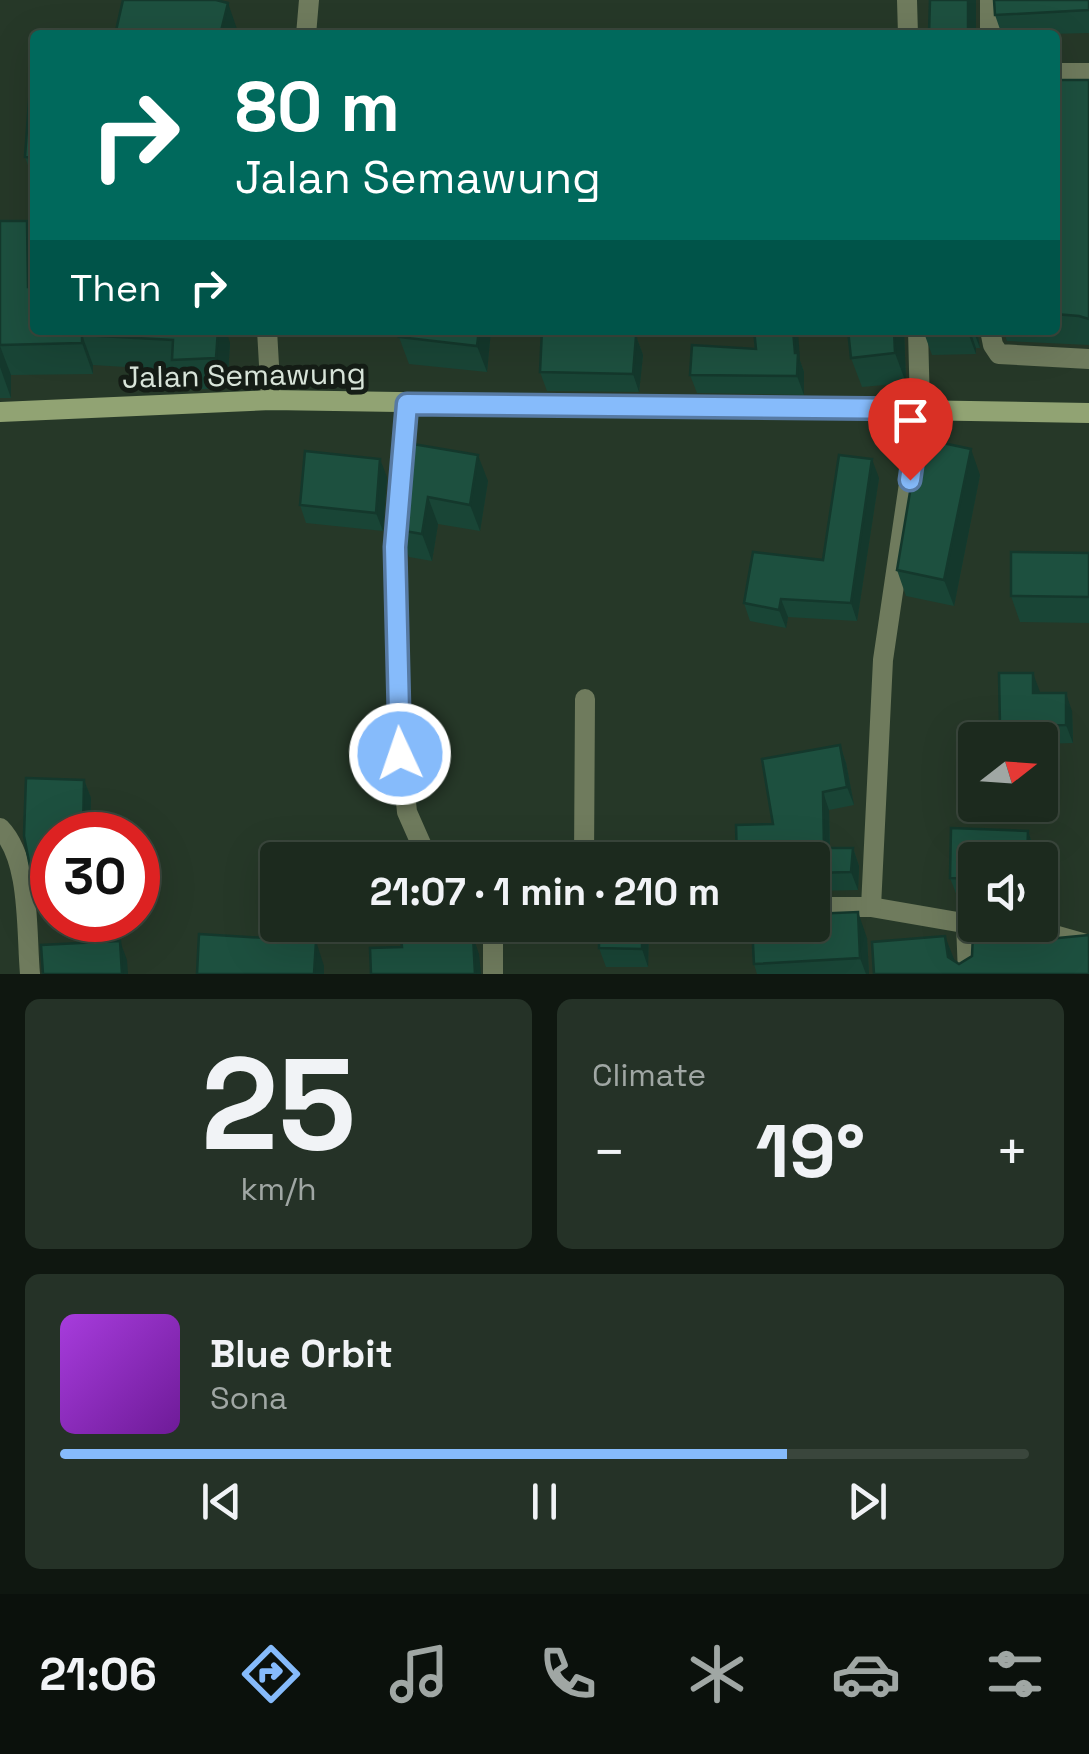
<!DOCTYPE html>
<html lang="en">
<head>
<meta charset="utf-8">
<style>
  body { margin:0; font-family:"Space Grotesk",sans-serif; background:#253227; color:#f1f3f6; height:100vh; display:flex; flex-direction:column; font-size:38px; white-space:nowrap }
  * { box-sizing:border-box; margin:0 }
  p { font-size:32px; color:#a0a7a4 }
  .icon { flex:none; width:55px; height:55px; fill:none; stroke:currentColor; stroke-width:2; stroke-linecap:round; stroke-linejoin:round }
  .map { position:relative; height:974px; overflow:hidden }
  .side { display:flex; flex-direction:column; gap:25px; padding:25px; background:#0f1710; flex:1 }
  .side>* { flex:none }
  .guide { position:absolute; left:30px; top:30px; width:1030px; height:305px; border-radius:10px; box-shadow:0 10px 40px #0002,0 0 0 2px #3a463c; background:#00695c; color:#fff; overflow:hidden }
  .needle { width:65px; rotate:73deg }
  .buttons { position:absolute; left:958px; top:722px; display:grid; gap:20px }
  .buttons a { display:grid; place-items:center; width:100px; height:100px; border-radius:10px; background:#1c2a1e; box-shadow:0 10px 40px #0002,0 0 0 2px #3a463c; font-size:50px }
  .speed { position:absolute; left:30px; top:812px; display:flex; gap:20px; font-size:50px; font-weight:700; text-align:center }
  .speed>* { display:grid; place-content:center; width:130px; height:130px; border-radius:50%; background:#1c2a1e; box-shadow:0 10px 40px #0002,0 0 0 2px #3a463c; line-height:1 }
  .speed .limit { border:15px solid #d22; background:#fff; color:#111 }
  .pin { position:absolute; display:grid; place-items:center; width:85px; height:85px; color:#fff; margin:-102px -42px; border-radius:50% 50% 50% 0; rotate:-45deg; box-shadow:0 0 10px #0007 }
  .pin .icon { rotate:45deg }
  .me { position:absolute; width:110px; margin:-55px; rotate:357deg; stroke-linejoin:round; filter:drop-shadow(0 0 8px #0008) }
  .turn { display:flex; align-items:center; gap:35px; height:210px; padding:0 40px; font-size:45px }
  .turn .icon { width:130px; height:130px; stroke-width:2.5 }
  .turn b { display:block; font-size:70px; line-height:85px }
  .then { display:flex; align-items:center; height:95px; padding:0 40px; background:#0003; gap:20px; font-size:38px }
  .big { font-size:75px; font-weight:800; line-height:1.1 }
  .side .widget { flex:1; display:flex; flex-direction:column; justify-content:center; gap:15px; min-width:0; padding:0 35px; border-radius:15px; background:#253227 }
  .side .dial { align-items:center; gap:0 }
  .dial b { font-size:130px; line-height:1 }
  .song { display:flex; align-items:center; gap:30px }
  .cover { width:120px; height:120px; border-radius:15px; background:linear-gradient(135deg,hsl(280 70% 55%),hsl(280 70% 35%)) }
  .played { height:10px; border-radius:5px; background:linear-gradient(90deg,#86bbfb 75%,#3a463c 75%) }
  .keys { display:flex; justify-content:space-around; direction:ltr }
  .heat { display:flex; justify-content:space-between; align-items:center; font-size:55px; direction:ltr }
  .side .tiles { flex:1; display:grid; gap:25px; grid-template-columns:1fr 1fr }
  .widget:last-child { grid-column:span 2 }
  .trip { position:absolute; left:260px; top:842px; width:570px; height:100px; border-radius:10px; background:#1c2a1e; box-shadow:0 10px 40px #0002,0 0 0 2px #3a463c; font-weight:800; line-height:100px; text-align:center }
  .tab-bar { display:flex; height:160px; justify-content:space-around; align-items:center; background:#0b110c; color:#a0a7a4 }
  .tab-bar .icon { width:70px; height:70px }
  .tab-bar .on { color:#86bbfb }
  .tab-bar b { font-size:45px; color:#f1f3f6 }
  .map>svg:first-child { display:block }
</style>
</head>
<body>
<div class="map">
<svg width="1089" height="974" viewBox="0 0 1089 974">
  <rect width="100%" height="100%" fill="#263828"/>
  <g fill="none" stroke-linecap="round" stroke-linejoin="round">
    <g stroke="#6f7b5d" stroke-width="20">
      <polyline points="907,0 908,35"/>
      <polyline points="306,35 309,0"/>
      <polyline points="990,35 990,0"/>
      <polyline points="1055,73 1089,73"/>
      <polyline points="267,330 271,400"/>
      <polyline points="990,330 993,345 999,354 1089,359"/>
      <polyline points="407,404 395,547 398,720 407,812 422,846 439,860"/>
      <path d="M0,828c31,32 26,102 30,146"/>
      <polyline points="584,860 585,699"/>
      <polyline points="812,907 871,907 975,925"/>
      <polyline points="871,907 883,660 920,409 918,330"/>
      <polyline points="966,923 968,974"/>
      <polyline points="487,925 493,941 493,974"/>
      <polyline points="975,925 1030,928 1089,945"/>
    </g>
    <polyline stroke="#91a373" stroke-width="20" points="0,412 271,400 1089,413"/>
  </g>
  <g fill="#194536">
    <polygon points="1089,0 1089,33 1002,35 995,15"/>
    <polygon points="35,59 35,184 25,157"/>
    <polygon points="1055,80 1089,80 1089,345 1007,341 1003,330 1055,330"/>
    <polygon points="0,221 35,330 230,343 227,388 183,390 175,370 93,365 93,374 11,375 11,398 0,398"/>
    <polygon points="491,330 487,372 409,364 399,337"/>
    <polygon points="904,330 906,383 862,387 851,358"/>
    <polygon points="923,330 977,330 980,348 976,348 976,354 932,355"/>
    <polygon points="586,331 636,336 643,355 639,392 547,391 540,372"/>
    <polygon points="800,361 804,372 804,395 697,393 690,375"/>
    <polygon points="407,443 488,481 480,531 438,524 432,561 409,557 399,530"/>
    <polygon points="980,475 954,606 906,596 897,570"/>
    <polygon points="387,477 383,531 306,523 300,505"/>
    <polygon points="879,478 857,621 788,617 786,628 750,621 744,603 823,560"/>
    <polygon points="1089,553 1089,623 1020,622 1011,596"/>
    <polygon points="1072,711 1073,743 1040,744 1040,740 1005,740 1000,726"/>
    <polygon points="840,745 846,763 854,805 829,810 830,848 853,848 859,866 858,890 812,891 812,860 773,824"/>
    <polygon points="26,778 84,780 91,798 90,831 99,831 101,835 52,835 52,900 39,900 33,882 24,836"/>
    <polygon points="951,828 1028,831 1034,850 1034,860 975,860 975,897 957,896 950,878"/>
    <polygon points="599,925 649,925 648,967 606,967 599,948"/>
    <polygon points="867,938 869,974 757,974 754,964"/>
  </g>
  <g fill="#14382c">
    <rect x="968" y="0" width="8" height="35"/>
    <polygon points="228,3 237,29 236,35 220,35"/>
    <polygon points="27,221 35,243 35,306 28,287"/>
    <polygon points="218,330 226,330 230,343 227,388 216,358"/>
    <polygon points="479,330 491,330 487,372 477,346"/>
    <polygon points="793,330 798,330 800,361 804,372 804,395 797,376"/>
    <polygon points="894,330 904,330 906,383 895,353"/>
    <polygon points="967,330 970,330 976,348 976,354"/>
    <polygon points="973,330 977,330 980,348"/>
    <polygon points="82,335 93,365 93,374 82,343"/>
    <polygon points="636,336 643,355 639,392 633,374"/>
    <polygon points="0,346 11,375 11,398 0,367"/>
    <polygon points="971,449 980,475 954,606 944,580"/>
    <polygon points="478,455 488,481 480,531 470,505"/>
    <polygon points="380,459 387,477 383,531 376,513"/>
    <polygon points="872,459 879,478 857,621 851,603"/>
    <polygon points="428,497 438,524 432,561 422,534"/>
    <polygon points="781,599 788,617 786,628 779,610"/>
    <polygon points="1033,673 1040,692 1040,711 1033,693"/>
    <polygon points="1066,693 1072,711 1073,743 1066,725"/>
    <polygon points="840,745 846,763 854,805 847,787"/>
    <polygon points="84,780 91,798 90,835 83,831"/>
    <polygon points="823,792 829,810 830,866 824,848"/>
    <polygon points="1028,831 1034,850 1034,860 1027,860"/>
    <polygon points="853,848 859,866 858,890 851,872"/>
    <polygon points="858,912 867,938 869,974 866,974 860,958"/>
    <polygon points="642,925 649,925 648,967 642,949"/>
    <polygon points="473,936 479,954 481,974 475,974"/>
    <polygon points="945,936 954,959 955,974 948,957"/>
    <polygon points="120,941 127,960 128,974 122,974"/>
    <polygon points="316,941 324,966 324,974 314,974"/>
  </g>
  <g fill="#1d503f" stroke="#14382c" stroke-width="2.5">
    <polygon points="123,0 216,0 228,3 220,35 115,35"/>
    <polygon points="930,0 968,0 968,35 929,35"/>
    <polygon points="994,0 1089,0 1089,10 995,15"/>
    <polygon points="32,59 35,59 35,158 25,157"/>
    <polygon points="1055,80 1089,80 1089,319 1079,316 1055,314"/>
    <polygon points="0,221 27,221 28,287 35,287 35,330 218,330 216,358 172,360 173,340 82,335 82,343 0,345"/>
    <polygon points="400,330 479,330 477,346 399,337"/>
    <polygon points="542,330 578,330 636,336 633,374 540,372"/>
    <polygon points="754,330 793,330 795,353 798,353 797,376 690,375 692,345 756,349"/>
    <polygon points="848,330 894,330 895,353 851,358"/>
    <polygon points="919,438 971,449 944,580 897,570"/>
    <polygon points="407,443 478,455 470,505 428,497 422,534 399,530"/>
    <polygon points="305,451 380,459 376,513 300,505"/>
    <polygon points="839,455 872,459 851,603 781,599 779,610 744,603 753,552 823,560"/>
    <polygon points="1011,552 1089,553 1089,597 1011,596"/>
    <polygon points="999,673 1033,673 1033,693 1066,693 1066,725 1000,726"/>
    <polygon points="840,745 847,787 823,792 824,848 853,848 851,872 812,873 812,860 737,860 736,825 773,824 762,759"/>
    <polygon points="26,778 84,780 83,831 99,831 99,835 52,835 52,882 33,882 24,836"/>
    <polygon points="951,828 1028,831 1027,860 975,860 975,879 950,878"/>
    <polygon points="858,912 860,958 754,964 752,925 812,925 812,914"/>
    <polygon points="599,925 642,925 642,949 599,948"/>
    <polygon points="435,933 435,938 473,936 475,974 371,974 370,948 402,947 401,936"/>
    <polygon points="199,934 316,941 314,974 197,974"/>
    <polygon points="973,934 1037,935 1037,940 1089,935 1089,974 874,974 872,942 945,936 948,957 959,964 972,956"/>
    <polygon points="120,941 122,974 43,974 41,945"/>
  </g>
  <g fill="none" stroke-linecap="round" stroke-linejoin="round">
    <g stroke="#577aa3" stroke-width="25">
      <polyline id="route" points="400,754 395,547 407,404 920,409 910,480"/>
    </g>
    <use href="#route" stroke="#86bbfb" stroke-width="18"/>
  </g>
  <g text-anchor="middle" dominant-baseline="central" stroke-width="10" stroke-linejoin="round" paint-order="stroke">
    <g font-size="30" fill="#d9e5da" stroke="#151d16">
      <text transform="translate(244 375) rotate(-1)">Jalan Semawung</text>
    </g>
  </g>
</svg>
<div class="buttons">
<a><svg class="needle" viewBox="-14 -14 28 28"><path d="M0-13l5 13h-10z" fill="#e53935"/><path d="M0 13l5-13h-10z" fill="#a0a7a4"/></svg></a>
<a><svg class="icon" aria-label="sound" viewBox="0 0 24 24"><path d="M4 9h4l5-4v14l-5-4H4zM17 9q2 3 0 6"/></svg></a>
</div>
<div class="speed"><div class="limit">30</div></div>
<div class="pin" style="left:910px;top:480px;background:#d93025"><svg class="icon" aria-label="arrive" viewBox="0 0 24 24"><path d="M6 21V4h12l-3 4 3 4H6"/></svg></div>
<svg class="me" style="left:400px;top:754px" viewBox="-20 -20 40 40"><circle r="17" fill="#86bbfb" stroke="#fff" stroke-width="3"/><path d="M0-11L8 9 0 5-8 9z" fill="#fff"/></svg>
<div class="trip">21:07 · 1 min · 210 m</div>
<div class="guide">
<div class="turn"><svg class="icon" aria-label="right" viewBox="0 0 24 24"><path d="M7 20v-9h11M14 6l5 5-5 5"/></svg><div><b>80 m</b>Jalan Semawung</div></div>
<div class="then">Then<svg class="icon" aria-label="right" viewBox="0 0 24 24"><path d="M7 20v-9h11M14 6l5 5-5 5"/></svg></div>
</div>
</div>
<section class="side">
<div class="tiles">
<div class="widget dial"><b>25</b><p>km/h</p></div>
<div class="widget"><p>Climate</p>
<div class="heat"><a>−</a><b class="big">19°</b><a>+</a></div>
</div>
<div class="widget">
<div class="song"><i class="cover"></i><div><b>Blue Orbit</b><p>Sona</p></div></div>
<div class="played"></div>
<div class="keys"><svg class="icon" aria-label="previous" viewBox="0 0 24 24"><path d="M18 5L8 12l10 7zM5 5v14"/></svg><svg class="icon" aria-label="pause" viewBox="0 0 24 24"><path d="M8 5v14M16 5v14"/></svg><svg class="icon" aria-label="next" viewBox="0 0 24 24"><path d="M6 5l10 7-10 7zM19 5v14"/></svg></div>
</div>
</div>
</section>
<nav class="tab-bar">
<b>21:06</b>
<svg class="icon on" aria-label="directions" viewBox="0 0 24 24"><path d="M12 3l9 9-9 9-9-9zM9 14v-3h6M13 9l2 2-2 2"/></svg>
<svg class="icon" aria-label="music" viewBox="0 0 24 24"><path d="M9 18V5l10-2v13"/><circle cx="6" cy="18" r="3"/><circle cx="16" cy="16" r="3"/></svg>
<svg class="icon" aria-label="phone" viewBox="0 0 24 24"><path d="M5 4h4l2 5-3 2q2 4 5 5l2-3 5 2v4C11 20 4 13 5 4z"/></svg>
<svg class="icon" aria-label="climate" viewBox="0 0 24 24"><path d="M12 3v18M4 7l16 10M4 17L20 7"/></svg>
<svg class="icon" aria-label="car" viewBox="0 0 24 24"><path d="M5 17H2v-5l4-1 3-4h7l3 4 3 1v5h-3M9 17h6M6 11h13"/><circle cx="7" cy="17" r="2"/><circle cx="17" cy="17" r="2"/></svg>
<svg class="icon" aria-label="filters" viewBox="0 0 24 24"><path d="M4 7h16M4 17h16"/><circle cx="9" cy="7" r="2"/><circle cx="15" cy="17" r="2"/></svg>
</nav>
</body>
</html>
